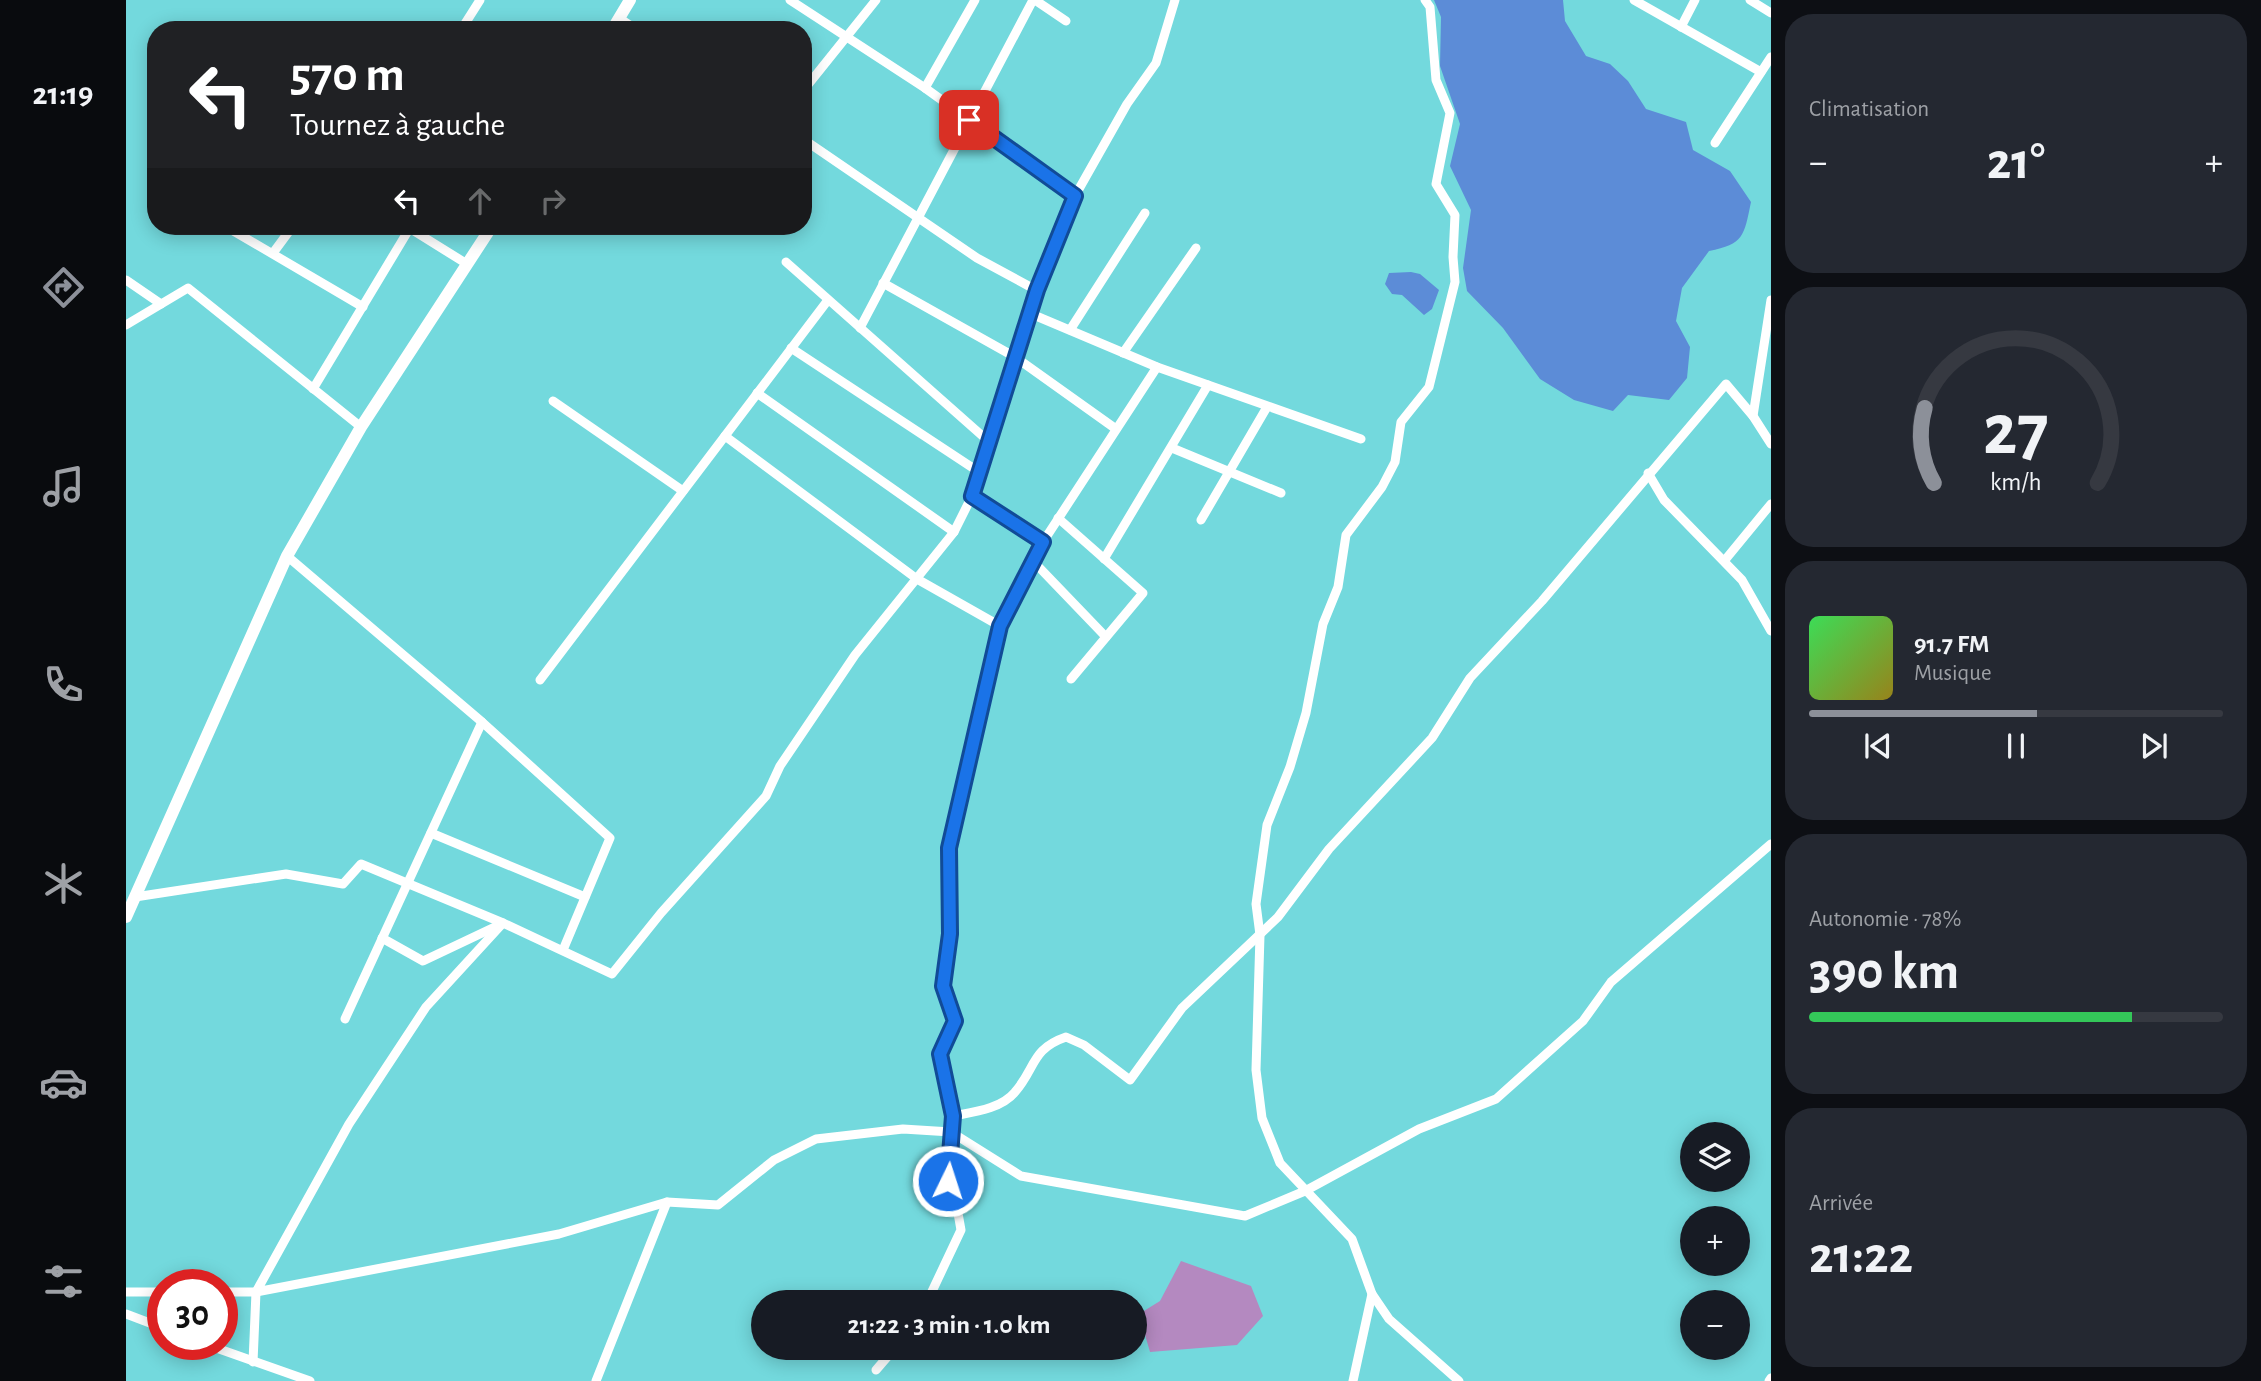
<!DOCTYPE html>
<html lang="fr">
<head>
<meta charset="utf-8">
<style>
  body { margin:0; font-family:"Alegreya Sans",sans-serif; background:#242831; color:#f1f3f6; height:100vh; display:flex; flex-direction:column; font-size:26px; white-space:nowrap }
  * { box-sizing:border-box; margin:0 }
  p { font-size:23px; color:#9ea1a6 }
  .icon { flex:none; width:38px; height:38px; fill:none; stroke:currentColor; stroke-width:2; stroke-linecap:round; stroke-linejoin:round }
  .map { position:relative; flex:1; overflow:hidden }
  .drawer { display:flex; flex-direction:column; gap:14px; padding:14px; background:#0d0f14; width:490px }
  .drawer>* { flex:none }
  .banner { position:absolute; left:21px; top:21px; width:665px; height:214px; border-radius:28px; box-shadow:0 4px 18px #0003; background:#202124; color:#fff; overflow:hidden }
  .controls { position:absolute; left:1554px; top:1122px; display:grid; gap:14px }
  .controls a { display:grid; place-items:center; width:70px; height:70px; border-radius:50%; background:#171b24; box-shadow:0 4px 18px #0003; font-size:35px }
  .speed { position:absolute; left:21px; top:1269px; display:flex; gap:14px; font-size:35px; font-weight:700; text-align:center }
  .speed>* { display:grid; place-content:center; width:91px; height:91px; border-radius:50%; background:#171b24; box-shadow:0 4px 18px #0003; line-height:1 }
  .speed .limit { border:10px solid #d22; background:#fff; color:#111 }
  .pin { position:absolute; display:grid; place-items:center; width:60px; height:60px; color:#fff; margin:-30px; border-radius:14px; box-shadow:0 4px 10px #0006 }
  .me { position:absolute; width:77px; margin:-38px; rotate:4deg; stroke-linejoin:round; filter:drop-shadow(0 0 5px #0008) }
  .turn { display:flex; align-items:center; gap:24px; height:147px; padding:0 28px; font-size:32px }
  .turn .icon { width:91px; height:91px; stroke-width:2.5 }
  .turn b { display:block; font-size:49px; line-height:60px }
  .lanes { display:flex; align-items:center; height:66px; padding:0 28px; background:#0003; justify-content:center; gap:35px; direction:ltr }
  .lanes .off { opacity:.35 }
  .big { font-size:52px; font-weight:700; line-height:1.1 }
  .drawer .card { flex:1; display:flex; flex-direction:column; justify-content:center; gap:10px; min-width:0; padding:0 24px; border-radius:28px; background:#242831 }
  .drawer .dial { align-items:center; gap:0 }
  .dial svg { height:182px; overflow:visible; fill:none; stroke:#363941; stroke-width:7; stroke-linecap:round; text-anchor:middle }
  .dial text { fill:#f1f3f6; stroke:none }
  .song { display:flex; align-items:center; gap:21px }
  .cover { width:84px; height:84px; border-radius:10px; background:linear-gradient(135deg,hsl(130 70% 55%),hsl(50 70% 35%)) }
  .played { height:7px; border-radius:4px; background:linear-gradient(90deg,#8c9099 55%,#363941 55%) }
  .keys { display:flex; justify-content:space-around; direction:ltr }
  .heat { display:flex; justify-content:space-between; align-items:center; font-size:38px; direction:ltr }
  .charge { height:10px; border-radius:5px; background:linear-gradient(90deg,#34c759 78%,#363941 0) }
  .trip { position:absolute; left:625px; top:1290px; width:396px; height:70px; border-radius:35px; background:#171b24; box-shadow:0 4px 18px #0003; font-weight:700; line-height:70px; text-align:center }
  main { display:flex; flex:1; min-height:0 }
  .tab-bar { display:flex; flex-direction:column; width:126px; justify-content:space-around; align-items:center; background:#090b0e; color:#9ea1a6 }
  .tab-bar .icon { width:49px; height:49px }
  .tab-bar .selected { color:#8c9099 }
  .tab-bar b { font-size:32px; color:#f1f3f6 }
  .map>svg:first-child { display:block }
</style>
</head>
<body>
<main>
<nav class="tab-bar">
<b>21:19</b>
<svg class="icon selected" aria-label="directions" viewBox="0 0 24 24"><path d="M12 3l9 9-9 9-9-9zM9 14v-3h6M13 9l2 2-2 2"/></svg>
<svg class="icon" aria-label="music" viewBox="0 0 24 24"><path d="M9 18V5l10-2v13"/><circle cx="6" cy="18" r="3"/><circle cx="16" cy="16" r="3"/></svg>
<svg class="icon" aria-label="phone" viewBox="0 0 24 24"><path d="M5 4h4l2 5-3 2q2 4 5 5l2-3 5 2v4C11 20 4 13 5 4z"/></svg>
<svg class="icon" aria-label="climate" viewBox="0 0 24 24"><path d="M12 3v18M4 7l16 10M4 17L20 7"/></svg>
<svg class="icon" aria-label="car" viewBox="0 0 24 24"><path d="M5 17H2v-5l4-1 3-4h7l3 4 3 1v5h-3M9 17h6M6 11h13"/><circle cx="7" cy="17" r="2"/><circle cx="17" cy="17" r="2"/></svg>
<svg class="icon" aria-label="filters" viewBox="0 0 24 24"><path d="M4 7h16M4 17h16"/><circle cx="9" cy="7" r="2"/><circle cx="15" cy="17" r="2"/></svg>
</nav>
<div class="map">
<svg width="1645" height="1381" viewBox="0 0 1645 1381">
  <rect width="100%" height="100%" fill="#73d9dd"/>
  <polygon fill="#b489c0" points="1055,1261 1125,1286 1137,1316 1111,1345 1024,1352 1013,1314 1034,1301"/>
  <g fill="#5c8cd7">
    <path d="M1308,0h129l2,21 21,35 24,8 18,17 18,28 40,13 7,28 37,21 21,31c-7,34 -7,42 -42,49l-27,37 -6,33 14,26 -3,31 -18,22 -41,-5 -15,16 -39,-11 -34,-21 -37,-51 -36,-37 -4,-23 8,-58 -21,-44 10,-42 -20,-58 1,-49z"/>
    <polygon points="1285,272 1294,274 1313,290 1306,309 1298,315 1276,295 1266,294 1259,284 1263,273"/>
  </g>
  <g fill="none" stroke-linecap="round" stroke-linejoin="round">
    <g stroke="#fff" stroke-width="9">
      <polyline points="664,0 799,88 949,196"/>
      <polyline points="909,0 940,21"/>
      <polyline points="1299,0 1304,7 1310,80 1324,113 1310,184 1329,215 1327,257 1329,282 1303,387 1275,422 1269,462 1256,487 1220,535 1212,587 1197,624 1180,713 1164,767 1141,825 1130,904 1134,935 1130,1070 1136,1118 1154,1163 1226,1239 1246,1294 1263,1319 1333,1381"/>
      <polyline points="1508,0 1635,72"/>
      <polyline points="1624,0 1645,13"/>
      <polyline points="493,18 511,30"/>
      <polyline points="1555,27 1569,0"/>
      <polyline points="335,30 354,0"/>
      <polyline points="799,88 849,0"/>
      <polyline points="677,91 750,0"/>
      <polyline points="677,139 851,258 910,290"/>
      <polyline points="1589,143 1645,57"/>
      <polyline points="99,226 237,307"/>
      <polyline points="280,226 341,264"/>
      <polyline points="147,253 167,226"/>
      <polyline points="660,262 861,440"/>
      <polyline points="0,280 35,304"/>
      <polyline points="757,283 889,357 990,429"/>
      <polyline points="903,313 1031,367 1235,439"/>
      <polyline points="0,325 62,288 235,427"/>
      <polyline points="734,328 907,0"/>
      <polyline points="944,330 1019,213"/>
      <polyline points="665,348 853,472"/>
      <polyline points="997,353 1070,248"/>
      <polyline points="1031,367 917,542 874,626 823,848 824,934 817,986 829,1021 814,1054 827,1116 825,1132 895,1176 1119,1216 1179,1191 1293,1129 1370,1099 1457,1021 1485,982 1645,844"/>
      <polyline points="187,389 285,226"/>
      <polyline points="631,393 828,532"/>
      <polyline points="427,401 557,491"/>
      <polyline points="1627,416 1645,300"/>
      <polyline points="599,436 791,579 874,626"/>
      <polyline points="1046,448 1155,493"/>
      <polyline points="1522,473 1538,500 1616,580 1645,631"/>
      <polyline points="846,496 917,542"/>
      <polyline points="932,518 1017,593 945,679"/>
      <polyline points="1075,520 1141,407"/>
      <polyline points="161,556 356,722 484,838 437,950"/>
      <polyline points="978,559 1082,385"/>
      <polyline points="1599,560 1645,504"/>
      <polyline points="907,561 980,637"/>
      <polyline points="414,680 702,300"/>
      <polyline points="305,833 459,897"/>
      <polyline points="9,897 160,874 217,884 235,864 377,923 486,974 535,913 640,796 654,766 729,655 828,532 846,496 910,290 949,196 1001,104 1030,63 1049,0"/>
      <polyline points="377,923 300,1007 223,1124 130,1292 433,1234 541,1202"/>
      <polyline points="256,938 297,961 373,925"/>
      <polyline points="219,1019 356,722"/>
      <path d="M827,1116c20,-4 48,-7 62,-24 21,-24 16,-43 51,-55l18,8 46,35 52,-72 96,-91 51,-68 103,-111 38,-60 72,-77 184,-217 27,32 18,28"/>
      <polyline points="0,1292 37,1292"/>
      <polyline points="96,1292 130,1292 127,1362"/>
      <polyline points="0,1314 37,1328"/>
      <polyline points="79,1344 184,1381"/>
      <polyline points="750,1370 769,1348"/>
      <polyline points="470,1381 541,1202 592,1205 648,1160 690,1139 777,1129 825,1132 822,1180 830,1202 835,1230 801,1302"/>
      <polyline points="1227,1381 1246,1294"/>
      <polyline points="1643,1381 1645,1378"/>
    </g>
    <g stroke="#fff" stroke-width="12">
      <polyline points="486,30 504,0"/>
      <polyline points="0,917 161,556 235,427 366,226"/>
    </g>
  </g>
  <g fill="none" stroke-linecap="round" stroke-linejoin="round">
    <g stroke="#114b97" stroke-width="18">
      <polyline id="route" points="822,1181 827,1116 814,1054 829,1021 817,986 824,934 823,848 874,626 917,542 846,496 911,290 949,196 843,120"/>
    </g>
    <use href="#route" stroke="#1a73e8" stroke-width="12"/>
  </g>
</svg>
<div class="controls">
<a><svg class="icon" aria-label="layers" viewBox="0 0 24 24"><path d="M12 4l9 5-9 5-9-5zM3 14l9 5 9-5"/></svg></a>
<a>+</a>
<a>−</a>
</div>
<div class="speed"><div class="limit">30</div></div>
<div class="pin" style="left:843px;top:120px;background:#d93025"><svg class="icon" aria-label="arrive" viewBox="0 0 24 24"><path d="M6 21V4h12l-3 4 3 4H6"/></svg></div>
<svg class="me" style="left:822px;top:1181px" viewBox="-20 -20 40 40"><circle r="17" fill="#1a73e8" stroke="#fff" stroke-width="3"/><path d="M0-11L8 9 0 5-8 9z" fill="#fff"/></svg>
<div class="trip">21:22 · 3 min · 1.0 km</div>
<div class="banner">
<div class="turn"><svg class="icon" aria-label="left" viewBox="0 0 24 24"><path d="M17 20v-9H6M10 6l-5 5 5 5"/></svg><div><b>570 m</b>Tournez à gauche</div></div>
<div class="lanes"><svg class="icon" aria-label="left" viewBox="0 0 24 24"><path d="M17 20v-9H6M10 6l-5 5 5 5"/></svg><svg class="icon off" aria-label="ahead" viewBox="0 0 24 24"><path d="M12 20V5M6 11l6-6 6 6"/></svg><svg class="icon off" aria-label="right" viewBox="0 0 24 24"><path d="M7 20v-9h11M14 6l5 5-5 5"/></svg></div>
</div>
</div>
<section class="drawer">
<div class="card"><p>Climatisation</p>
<div class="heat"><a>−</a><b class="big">21°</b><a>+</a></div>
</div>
<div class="card dial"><svg viewBox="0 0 100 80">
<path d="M14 69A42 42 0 1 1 86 69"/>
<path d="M14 69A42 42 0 0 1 10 36" stroke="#8c9099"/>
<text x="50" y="56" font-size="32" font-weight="700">27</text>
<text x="50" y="72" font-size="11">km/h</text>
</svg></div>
<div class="card">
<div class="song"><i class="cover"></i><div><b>91.7 FM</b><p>Musique</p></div></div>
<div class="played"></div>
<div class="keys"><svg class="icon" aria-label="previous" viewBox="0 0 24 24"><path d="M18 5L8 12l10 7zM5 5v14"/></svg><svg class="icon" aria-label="pause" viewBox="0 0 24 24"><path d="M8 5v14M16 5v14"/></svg><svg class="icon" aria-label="next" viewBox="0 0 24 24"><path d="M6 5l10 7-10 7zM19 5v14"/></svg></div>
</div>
<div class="card"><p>Autonomie · 78%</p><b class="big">390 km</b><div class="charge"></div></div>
<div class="card"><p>Arrivée</p><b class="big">21:22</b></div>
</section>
</main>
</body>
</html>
